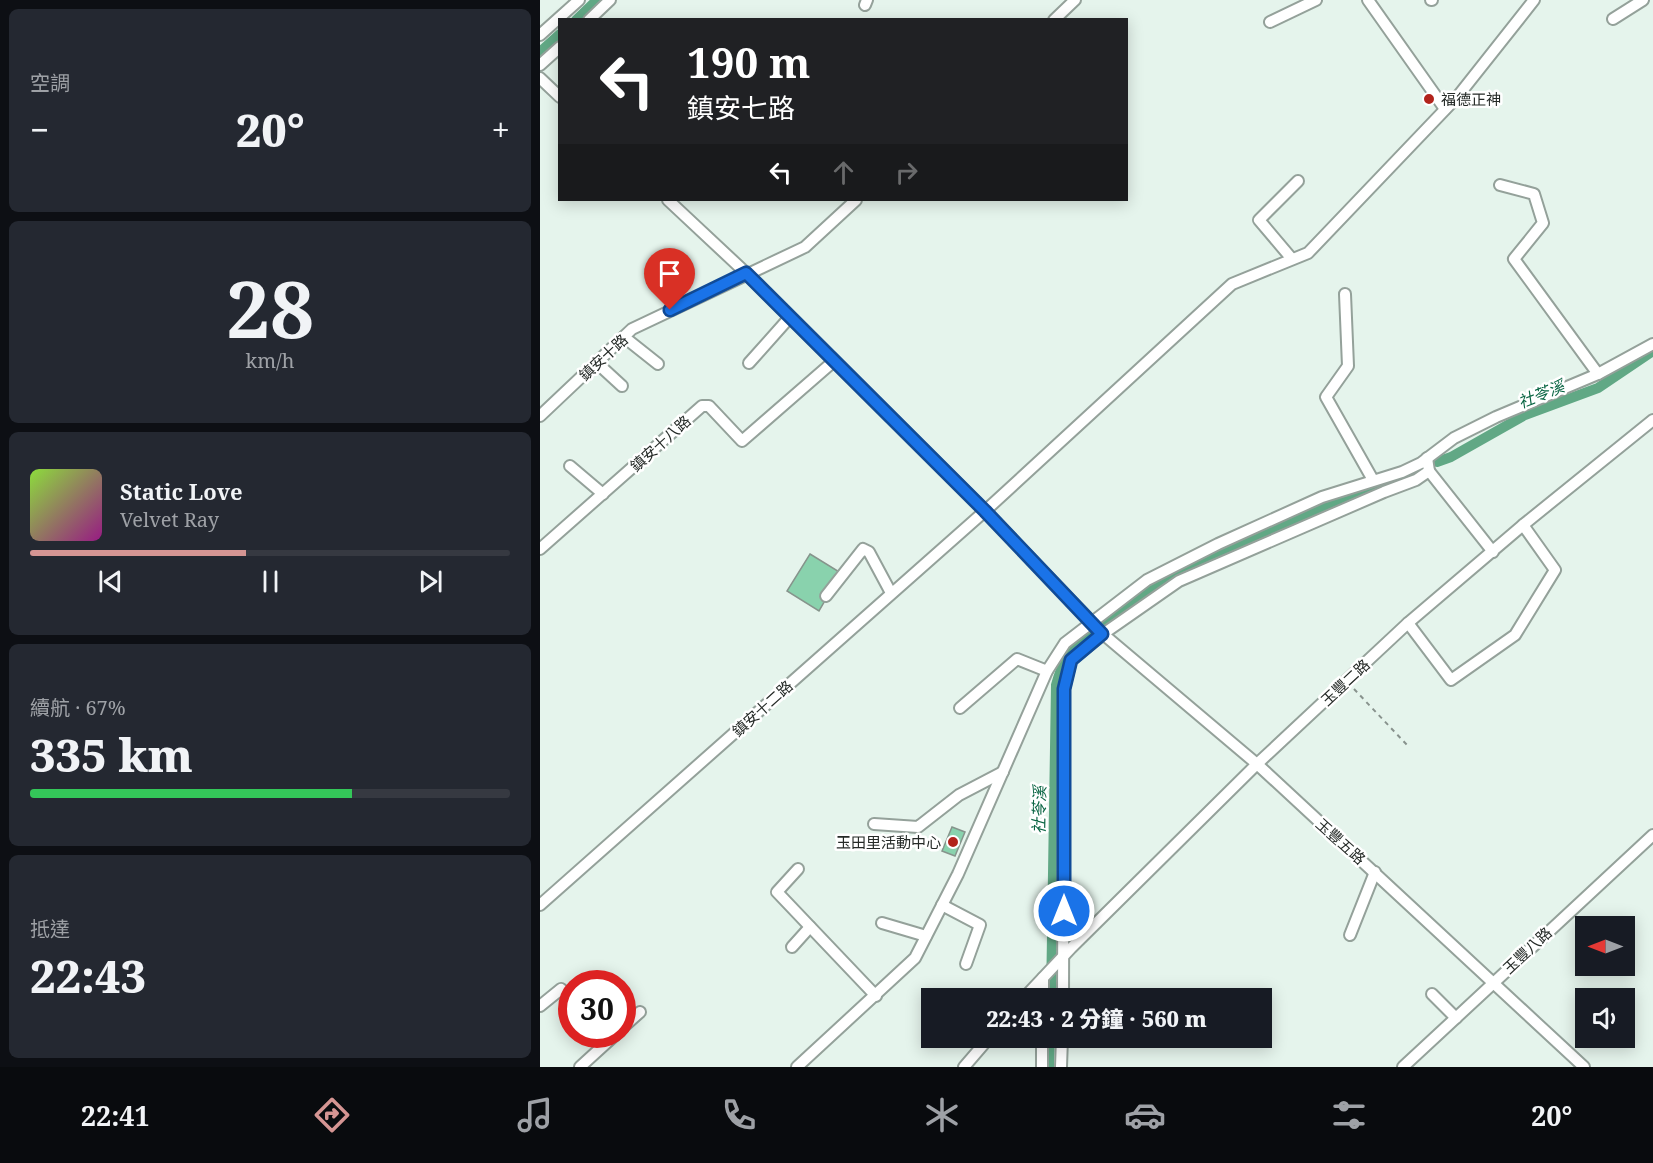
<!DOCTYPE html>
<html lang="zh-TW">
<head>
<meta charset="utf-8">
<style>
  body { margin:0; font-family:"Noto Serif","Noto Sans TC",serif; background:#242831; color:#f1f3f6; height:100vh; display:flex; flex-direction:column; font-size:22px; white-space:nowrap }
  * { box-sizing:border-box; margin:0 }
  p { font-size:20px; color:#9ea1a6 }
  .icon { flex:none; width:33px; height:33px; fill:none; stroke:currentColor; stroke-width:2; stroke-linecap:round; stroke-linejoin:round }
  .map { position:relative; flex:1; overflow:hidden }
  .drawer { display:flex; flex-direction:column; gap:9px; padding:9px; background:#0d0f14; width:540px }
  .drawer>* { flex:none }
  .hud { position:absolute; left:18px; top:18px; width:570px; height:183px; border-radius:0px; box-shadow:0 3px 15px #0003; background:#202124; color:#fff; overflow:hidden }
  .needle { width:39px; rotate:270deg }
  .controls { position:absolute; left:1035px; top:916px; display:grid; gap:12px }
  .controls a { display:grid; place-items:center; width:60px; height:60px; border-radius:0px; background:#171b24; box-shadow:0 3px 15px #0003; font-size:30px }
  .speed { position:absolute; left:18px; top:970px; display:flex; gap:12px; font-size:30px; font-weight:700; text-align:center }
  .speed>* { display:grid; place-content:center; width:78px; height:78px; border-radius:50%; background:#171b24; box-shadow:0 3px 15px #0003; line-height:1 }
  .speed .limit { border:9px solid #d22; background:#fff; color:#111 }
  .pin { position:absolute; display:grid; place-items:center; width:51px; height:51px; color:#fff; margin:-62px -26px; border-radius:50% 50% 50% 0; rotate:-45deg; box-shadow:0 0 6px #0007 }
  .pin .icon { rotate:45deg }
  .me { position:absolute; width:66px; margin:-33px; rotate:0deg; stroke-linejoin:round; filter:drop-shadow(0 0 4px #0008) }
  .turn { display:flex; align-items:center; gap:21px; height:126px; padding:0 30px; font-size:27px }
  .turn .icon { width:78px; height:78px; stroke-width:2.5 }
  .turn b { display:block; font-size:42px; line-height:51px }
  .lanes { display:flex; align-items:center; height:57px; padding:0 30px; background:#0003; justify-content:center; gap:30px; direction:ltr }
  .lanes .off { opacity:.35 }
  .big { font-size:45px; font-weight:800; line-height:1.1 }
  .drawer .widget { flex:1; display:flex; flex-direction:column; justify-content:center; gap:9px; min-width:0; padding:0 21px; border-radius:9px; background:#242831 }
  .drawer .dial { align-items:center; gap:0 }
  .dial b { font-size:78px; line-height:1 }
  .song { display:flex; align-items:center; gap:18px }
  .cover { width:72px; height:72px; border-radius:9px; background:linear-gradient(135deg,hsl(90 70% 55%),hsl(310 70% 35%)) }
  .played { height:6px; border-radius:3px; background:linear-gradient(90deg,#d59593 45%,#363941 45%) }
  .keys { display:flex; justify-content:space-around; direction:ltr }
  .heat { display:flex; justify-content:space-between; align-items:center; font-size:33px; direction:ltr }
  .charge { height:9px; border-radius:4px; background:linear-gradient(90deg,#34c759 67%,#363941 0) }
  .trip { position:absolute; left:381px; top:988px; width:351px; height:60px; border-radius:0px; background:#171b24; box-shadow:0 3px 15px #0003; font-weight:800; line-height:60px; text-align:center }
  .menu { display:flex; height:96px; justify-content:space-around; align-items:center; background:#090b0e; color:#9ea1a6 }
  .menu .icon { width:42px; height:42px }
  .menu .selected { color:#d59593 }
  .menu b { font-size:27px; color:#f1f3f6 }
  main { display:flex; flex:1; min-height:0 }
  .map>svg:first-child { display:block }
</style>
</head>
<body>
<main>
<section class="drawer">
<div class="widget"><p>空調</p>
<div class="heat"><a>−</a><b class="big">20°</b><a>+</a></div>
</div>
<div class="widget dial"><b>28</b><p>km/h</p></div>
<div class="widget">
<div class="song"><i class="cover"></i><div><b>Static Love</b><p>Velvet Ray</p></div></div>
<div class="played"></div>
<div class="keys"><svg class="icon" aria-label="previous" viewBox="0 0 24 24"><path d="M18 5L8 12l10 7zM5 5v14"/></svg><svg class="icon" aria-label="pause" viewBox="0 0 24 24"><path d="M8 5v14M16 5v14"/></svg><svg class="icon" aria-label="next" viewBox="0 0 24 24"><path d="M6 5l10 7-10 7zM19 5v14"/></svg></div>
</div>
<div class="widget"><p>續航 · 67%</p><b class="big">335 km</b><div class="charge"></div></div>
<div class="widget"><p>抵達</p><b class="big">22:43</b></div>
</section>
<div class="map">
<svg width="1113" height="1067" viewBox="0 0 1113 1067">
  <rect width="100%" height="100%" fill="#e5f4ec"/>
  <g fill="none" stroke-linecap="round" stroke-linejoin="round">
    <g stroke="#61a885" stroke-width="10">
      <polyline points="36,20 57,0"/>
      <polyline points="0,52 20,34"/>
      <polyline points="897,462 911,457 985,415 1058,388 1113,351"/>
      <polyline points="564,624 616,585 806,497 845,482"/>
      <path d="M511,999l5,-314c6,-23 14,-36 35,-51"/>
      <polyline points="509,1067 510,1038"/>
    </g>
  </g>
  <g fill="#89d2ad" stroke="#86948c" stroke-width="1.5">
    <polygon points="270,554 301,573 279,611 247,591"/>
    <polygon points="412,827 425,832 415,856 402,851"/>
  </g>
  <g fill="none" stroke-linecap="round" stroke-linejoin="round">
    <g stroke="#94a19a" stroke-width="14">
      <g id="minor">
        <polyline points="828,0 905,109"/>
        <polyline points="891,0 892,0"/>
        <polyline points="325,5 327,0"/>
        <polyline points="1073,19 1103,0"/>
        <polyline points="49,20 70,0"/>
        <polyline points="514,20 535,0"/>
        <polyline points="730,22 776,0"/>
        <polyline points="0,35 39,0"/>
        <polyline points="0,65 20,47"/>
        <polyline points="0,78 20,97"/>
        <polyline points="960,185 994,194 1003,223 974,259 1058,374"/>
        <polyline points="128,200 206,273 445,511 563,634 717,764 1044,1067"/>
        <polyline points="752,259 719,220 758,181"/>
        <polyline points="805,294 808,366 786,397 833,480"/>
        <polyline points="84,337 118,364"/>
        <polyline points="57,363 82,386"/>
        <polyline points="209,363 250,317"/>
        <polyline points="0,416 92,329 265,247 316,200"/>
        <polyline points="30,466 63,494"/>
        <polyline points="889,471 953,552"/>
        <polyline points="0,549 162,406 169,406 202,441 294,361"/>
        <polyline points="286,596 323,549 329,552 351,593"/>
        <polyline points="868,623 911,680 975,635 1015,570 983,525"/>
        <polyline points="420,708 477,659 507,671"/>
        <polyline points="334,824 378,827 419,795 463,772"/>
        <polyline points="258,869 237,892 336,996"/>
        <polyline points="0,905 445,511 692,284 768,253 918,96 994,0"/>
        <polyline points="402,905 440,925 426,964"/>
        <polyline points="342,923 386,936"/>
        <polyline points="810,935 835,872"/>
        <polyline points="252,947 270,927"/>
        <polyline points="892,994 916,1018"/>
        <polyline points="483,999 531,948 717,764 868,623 983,525 1113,420"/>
        <polyline points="503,999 503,978"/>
        <polyline points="523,999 524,689 531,660 563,634 639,581 844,492 876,480 889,471 887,458"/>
        <polyline points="0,1006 21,989 32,999"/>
        <polyline points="82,1028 100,1012"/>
        <polyline points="40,1067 75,1035"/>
        <polyline points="257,1067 375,958 418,874 507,671 525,643 607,580 678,544 782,497 862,472 881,463 914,438 956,417 1058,374 1113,344"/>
        <polyline points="424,1067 449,1038"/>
        <polyline points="502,1067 502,1038"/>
        <polyline points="521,1067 522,1038"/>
        <polyline points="863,1067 1113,835"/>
      </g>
    </g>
    <polyline stroke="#88928d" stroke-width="2" stroke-dasharray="4.5 4.5" stroke-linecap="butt" points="814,689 868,746"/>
    <use href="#minor" stroke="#fff" stroke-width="10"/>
  </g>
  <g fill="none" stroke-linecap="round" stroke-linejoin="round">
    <g stroke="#114b97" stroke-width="15">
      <polyline id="route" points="130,310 206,273 445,511 562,634 531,660 524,689 524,911"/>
    </g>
    <use href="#route" stroke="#1a73e8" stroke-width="10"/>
  </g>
  <g fill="#b2231b" stroke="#fff" stroke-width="2">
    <circle cx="889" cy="99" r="6"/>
    <circle cx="413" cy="842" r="6"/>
  </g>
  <g text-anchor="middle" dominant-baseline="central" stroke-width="5" stroke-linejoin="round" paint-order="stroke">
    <g font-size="15" fill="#252a27" stroke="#fff" text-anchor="start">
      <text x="901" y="99">福德正神</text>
      <text x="401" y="842" text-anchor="end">玉田里活動中心</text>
    </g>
    <g font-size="15" fill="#252a27" stroke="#fff">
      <text transform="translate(63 357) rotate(-43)">鎮安十路</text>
      <text transform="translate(120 443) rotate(-42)">鎮安十八路</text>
      <text transform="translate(805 682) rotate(-43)">玉豐二路</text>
      <text transform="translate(222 708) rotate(-42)">鎮安十二路</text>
      <text transform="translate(801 841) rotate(42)">玉豐五路</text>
      <text transform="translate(987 950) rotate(-43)">玉豐八路</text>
    </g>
    <g font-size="16" font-style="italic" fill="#096543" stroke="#fff">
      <text transform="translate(1001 394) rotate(-22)">社苓溪</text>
      <text transform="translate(499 810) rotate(-89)">社苓溪</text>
    </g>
  </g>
</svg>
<div class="controls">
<a><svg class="needle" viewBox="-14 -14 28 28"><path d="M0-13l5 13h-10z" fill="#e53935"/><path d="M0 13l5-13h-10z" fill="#9ea1a6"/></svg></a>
<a><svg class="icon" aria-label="sound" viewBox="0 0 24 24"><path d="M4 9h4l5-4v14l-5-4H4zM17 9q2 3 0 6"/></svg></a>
</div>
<div class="speed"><div class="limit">30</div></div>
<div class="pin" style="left:130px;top:310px;background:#d93025"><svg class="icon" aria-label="arrive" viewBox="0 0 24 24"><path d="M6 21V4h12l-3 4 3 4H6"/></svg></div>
<svg class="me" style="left:524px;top:911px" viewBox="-20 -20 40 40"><circle r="17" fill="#1a73e8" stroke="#fff" stroke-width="3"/><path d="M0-11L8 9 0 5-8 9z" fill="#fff"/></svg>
<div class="trip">22:43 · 2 分鐘 · 560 m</div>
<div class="hud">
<div class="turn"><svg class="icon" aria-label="left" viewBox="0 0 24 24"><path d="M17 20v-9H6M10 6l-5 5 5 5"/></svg><div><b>190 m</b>鎮安七路</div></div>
<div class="lanes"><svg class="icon" aria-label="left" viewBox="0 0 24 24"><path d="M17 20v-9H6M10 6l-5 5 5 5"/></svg><svg class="icon off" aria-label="ahead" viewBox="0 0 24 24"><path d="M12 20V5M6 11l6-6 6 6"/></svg><svg class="icon off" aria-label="right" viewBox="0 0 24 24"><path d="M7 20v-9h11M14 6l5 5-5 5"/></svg></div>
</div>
</div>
</main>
<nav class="menu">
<b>22:41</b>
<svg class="icon selected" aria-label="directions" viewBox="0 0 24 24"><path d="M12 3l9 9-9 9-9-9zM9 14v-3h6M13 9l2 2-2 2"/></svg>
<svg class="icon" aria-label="music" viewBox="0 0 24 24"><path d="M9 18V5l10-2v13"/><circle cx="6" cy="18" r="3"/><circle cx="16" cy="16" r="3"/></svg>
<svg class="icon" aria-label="phone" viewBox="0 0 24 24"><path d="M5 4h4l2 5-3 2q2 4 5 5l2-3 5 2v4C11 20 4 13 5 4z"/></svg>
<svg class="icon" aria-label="climate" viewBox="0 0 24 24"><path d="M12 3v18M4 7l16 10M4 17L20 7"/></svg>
<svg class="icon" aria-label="car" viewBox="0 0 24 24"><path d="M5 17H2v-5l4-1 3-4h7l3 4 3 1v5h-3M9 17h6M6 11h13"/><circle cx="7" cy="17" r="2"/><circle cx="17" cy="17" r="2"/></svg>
<svg class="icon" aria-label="filters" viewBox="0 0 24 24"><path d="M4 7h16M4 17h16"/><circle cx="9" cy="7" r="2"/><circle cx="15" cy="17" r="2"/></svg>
<b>20°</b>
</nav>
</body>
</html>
